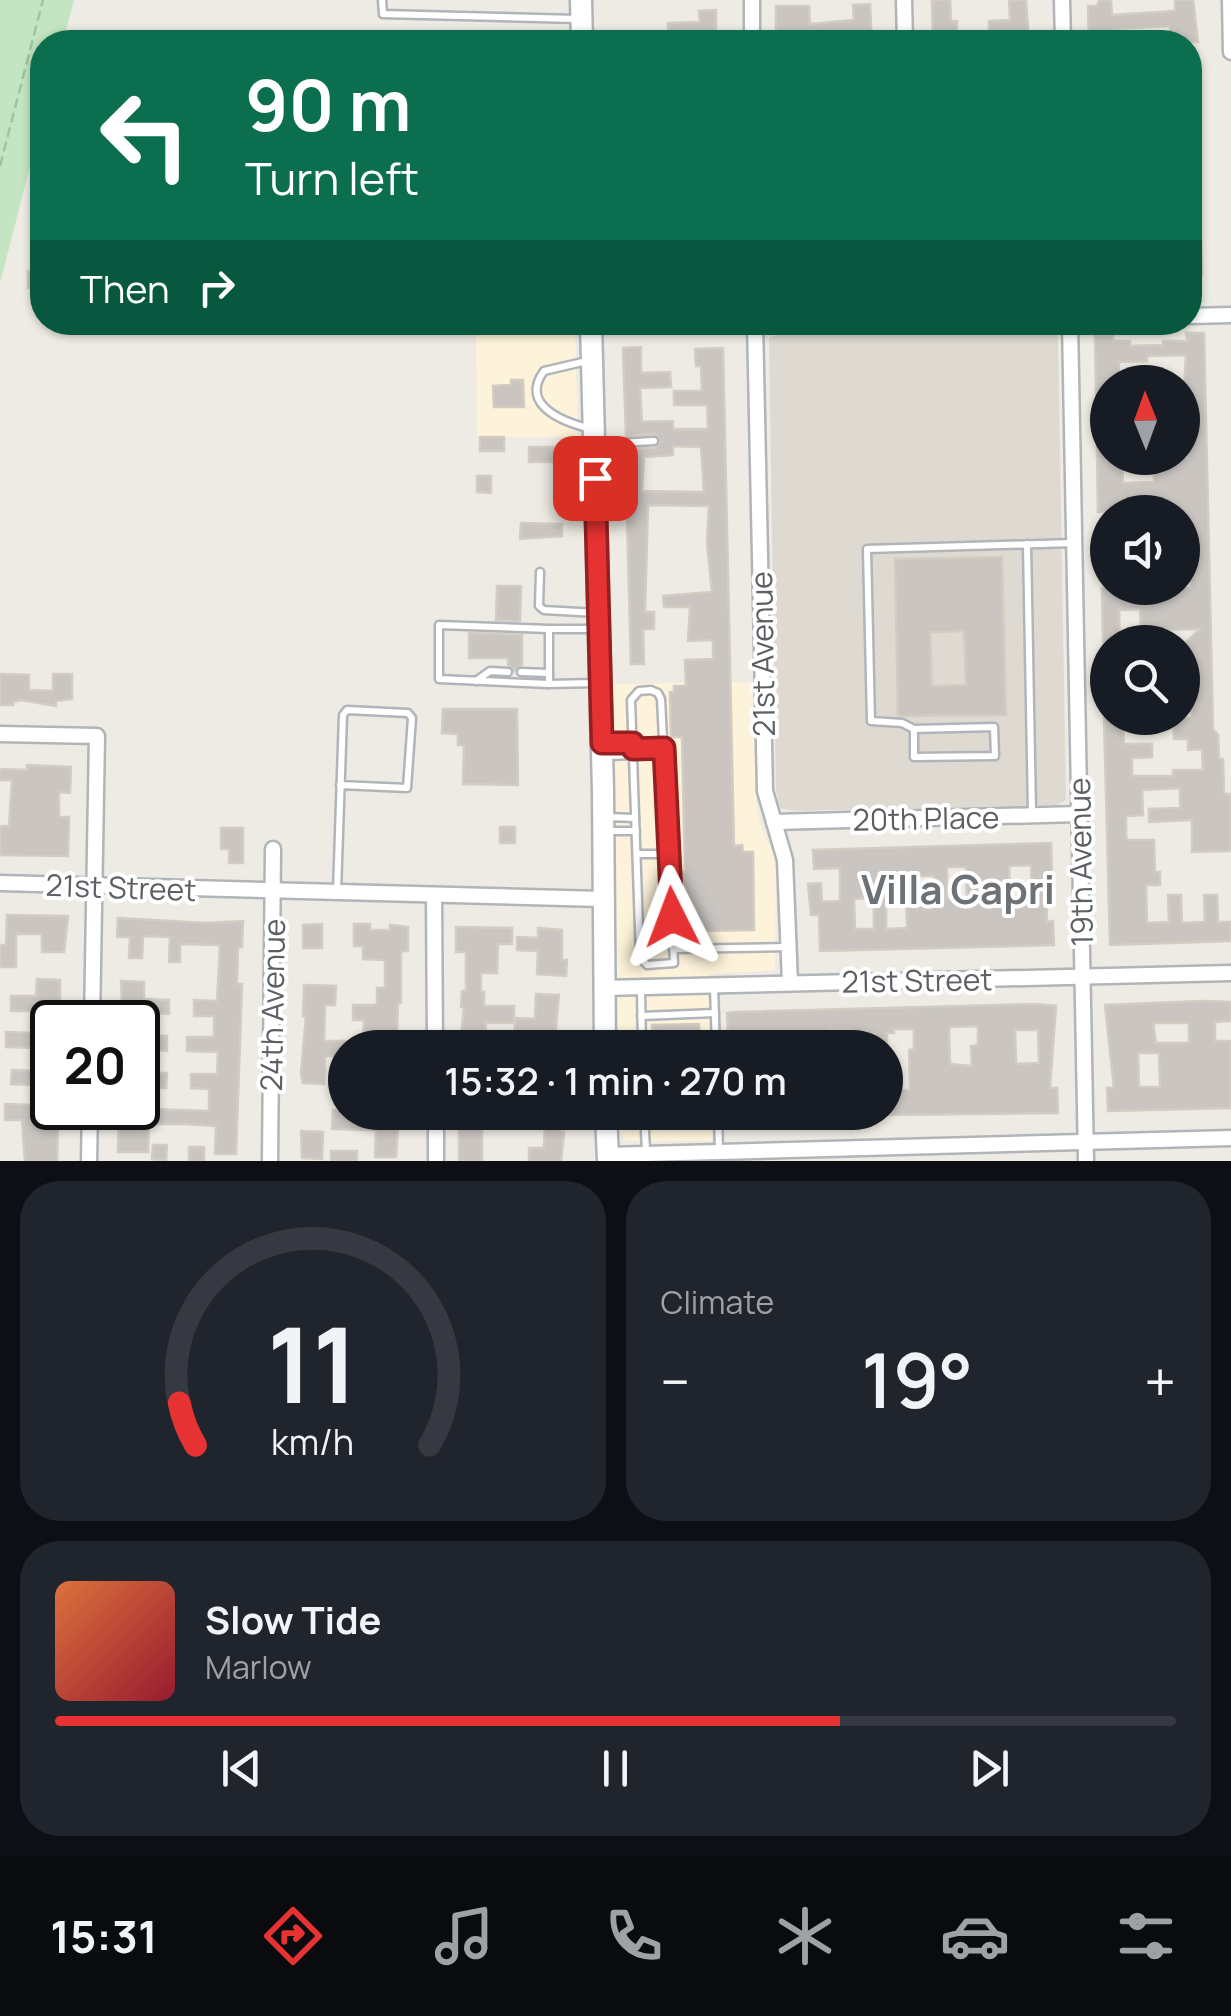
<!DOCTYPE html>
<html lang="en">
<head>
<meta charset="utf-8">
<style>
  body { margin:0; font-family:Manrope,sans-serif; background:#20242c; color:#f1f3f6; height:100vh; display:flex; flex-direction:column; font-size:38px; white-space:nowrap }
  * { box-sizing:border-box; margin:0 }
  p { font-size:32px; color:#9ea1a6 }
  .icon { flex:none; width:55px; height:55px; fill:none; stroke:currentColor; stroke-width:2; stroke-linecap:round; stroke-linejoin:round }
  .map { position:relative; height:1161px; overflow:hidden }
  .sheet { display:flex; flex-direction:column; gap:20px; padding:20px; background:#0d0f14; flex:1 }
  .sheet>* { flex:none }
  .guide { position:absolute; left:30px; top:30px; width:1172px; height:305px; border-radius:40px; box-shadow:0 2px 8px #0004; background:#0b6e4f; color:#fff; overflow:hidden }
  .needle { width:65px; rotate:359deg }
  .tools { position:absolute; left:1090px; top:365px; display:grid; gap:20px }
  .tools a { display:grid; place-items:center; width:110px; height:110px; border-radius:50%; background:#171b24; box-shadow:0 2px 8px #0004; font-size:50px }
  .speed { position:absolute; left:30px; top:1000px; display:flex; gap:20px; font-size:50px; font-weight:700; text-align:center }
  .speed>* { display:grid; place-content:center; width:130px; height:130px; border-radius:50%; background:#171b24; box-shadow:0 2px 8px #0004; line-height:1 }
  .speed .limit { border:5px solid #111; border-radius:15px; background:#fff; color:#111 }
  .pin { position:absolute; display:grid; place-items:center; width:85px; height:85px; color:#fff; margin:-42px; border-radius:20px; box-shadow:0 5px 15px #0006 }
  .me { position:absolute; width:110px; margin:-55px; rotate:357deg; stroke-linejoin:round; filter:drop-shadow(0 0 8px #0008) }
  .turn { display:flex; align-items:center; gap:35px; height:210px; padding:0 50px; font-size:45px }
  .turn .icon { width:130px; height:130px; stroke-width:2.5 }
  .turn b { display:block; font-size:70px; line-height:85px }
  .then { display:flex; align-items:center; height:95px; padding:0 50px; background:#0003; gap:20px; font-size:38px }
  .big { font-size:75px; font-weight:600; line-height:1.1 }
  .sheet .widget { flex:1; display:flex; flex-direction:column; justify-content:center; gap:15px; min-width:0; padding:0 35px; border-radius:40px; background:#20242c }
  .sheet .dial { align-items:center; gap:0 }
  .dial svg { height:260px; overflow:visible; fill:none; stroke:#363941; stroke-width:7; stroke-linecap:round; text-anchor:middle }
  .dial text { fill:#f1f3f6; stroke:none }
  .song { display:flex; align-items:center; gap:30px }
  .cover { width:120px; height:120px; border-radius:15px; background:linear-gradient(135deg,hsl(20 70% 55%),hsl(350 70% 35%)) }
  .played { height:10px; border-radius:5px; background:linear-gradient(90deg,#e63233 70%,#363941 70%) }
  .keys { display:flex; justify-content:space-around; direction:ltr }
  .heat { display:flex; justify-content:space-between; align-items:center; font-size:55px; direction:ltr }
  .sheet .tiles { flex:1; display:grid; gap:20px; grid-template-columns:1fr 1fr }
  .widget:last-child { grid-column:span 2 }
  .trip { position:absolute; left:328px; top:1030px; width:575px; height:100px; border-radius:50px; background:#171b24; box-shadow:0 2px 8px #0004; font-weight:600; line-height:100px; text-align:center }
  .menu { display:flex; height:160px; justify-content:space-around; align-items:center; background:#090b0e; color:#9ea1a6 }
  .menu .icon { width:70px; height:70px }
  .menu .current { color:#e63233 }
  .menu b { font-size:45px; color:#f1f3f6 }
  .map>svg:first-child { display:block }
</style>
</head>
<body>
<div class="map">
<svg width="1231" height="1161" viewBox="0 0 1231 1161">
  <rect width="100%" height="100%" fill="#eeebe4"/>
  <g fill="#fdf2da">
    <polygon points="476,323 575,323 578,437 477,437"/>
    <polygon points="753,682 756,800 760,824 775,857 776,870 775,970 709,974 710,1047 618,1047 610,684"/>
    <polygon points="619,1113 712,1113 712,1141 626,1141 620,1133"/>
  </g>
  <polygon fill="#dedad2" points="1052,328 1058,337 1066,800 1057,805 793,811 780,808 776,791 769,338 779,334"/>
  <polygon fill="#c4e5c1" points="0,0 74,0 63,42 42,42 42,120 0,283"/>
  <g fill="#cac5c1" stroke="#d3ccc2" stroke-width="2.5" fill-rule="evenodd">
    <polygon points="950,0 951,21 957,21 957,42 933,42 932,1"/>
    <polygon points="1009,0 1026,0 1029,42 1011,42 1011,31 989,31 989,21 1010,20"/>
    <polygon points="1099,0 1111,0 1112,15 1175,11 1175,0 1193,0 1198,42 1170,42 1170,26 1112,29 1112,42 1089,42 1088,6 1097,6"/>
    <polygon points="870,4 872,42 855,42 855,33 804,36 804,42 776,42 776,6 809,6 810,24 854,20 853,5"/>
    <polygon points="716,10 716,32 683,33 683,38 668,38 668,23 700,22 699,11"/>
    <polygon points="1190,169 1199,169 1202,275 1190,279"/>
    <polygon points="28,271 42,272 42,288 28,288"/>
    <path d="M1186,333h18l9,396 5,6 1,24h4l1,35h7v57l-39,1v-32l-43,2v-13l31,-1v-20l-38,2 1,25 -17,1v19l1,5h27l1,32h5v13h-14l1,38 22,-1 -1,-27h13l1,28 23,-1 -1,-27h13l1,27h13v19l-121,4 -6,-227h19l1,26h28v13l-20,1v18h41v-6h30l-1,-21 -14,1v-11h-14l-1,-21h19l-7,-75 15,-14 -59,1 -1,-21 -21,1 1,32h-17l-1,-54h89v-32h-7l1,-44h-30v-16l-22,1v15h-35l-3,-177h18v6h17v5l33,-1v-4h24zM1186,355l-4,68h6v35h-34v24l-31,1 -1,-25h-14v-76h11v-20l28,-1v-5z"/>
    <path d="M641,347v26l29,-1 1,15 -31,1 2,34 31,-1v8h35l-1,-24h-33v-14h28l-1,-25h-5l-1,-17 28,-1 11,498 8,-1 1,7h10l1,78 -60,1v-6l-13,1 -1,-54h5l-3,-135h-11l-1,-45h4v-6h12l-1,-26 28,-1v-19l-25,1 2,-34h-26l-1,-11 49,-4 -5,-49 2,-37 -61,-1 -3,107h9v17h-11l1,35h-13l-6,-215 30,-1 6,-6 -6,-8 -29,2 -3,-88zM673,446l28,1 3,45 -62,-1 2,-34 29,-2z"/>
    <polygon points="511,380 523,380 524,407 494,407 493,386 511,385"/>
    <rect x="480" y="437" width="24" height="14"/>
    <rect x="529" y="447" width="27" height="15"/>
    <polygon points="477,476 491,476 491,493 477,492"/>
    <polygon points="521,523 562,524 562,536 520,539"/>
    <path d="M1002,557l4,158 -108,1 -3,-157zM964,631l2,54 -34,1 -2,-54z"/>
    <polygon points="497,586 521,586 520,621 496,620"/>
    <polygon points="469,633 522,635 522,665 514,670 508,665 508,658 469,658"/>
    <polygon points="0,674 29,675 29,690 53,691 53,674 72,674 72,699 56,701 56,706 21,700 13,702 13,705 0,705"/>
    <polygon points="443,709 517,709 518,785 463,784 464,745 458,745 458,734 442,733"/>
    <polygon points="27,765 71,767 70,793 59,792 59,817 69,817 68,856 0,855 0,826 9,826 12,780 0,780 0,769 27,770"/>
    <rect x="500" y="827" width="15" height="16"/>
    <polygon points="221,828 243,828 243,863 229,863 229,849 221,849"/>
    <path d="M1051,843l1,31h-6v20l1,28 6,-1 1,24 -234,6 -1,-36h-8l-3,-31 13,-1 1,19 18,-1v-33l-26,1 -1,-19zM1031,865l1,32 -22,1 -1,-32zM947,867h19l1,32h-20zM914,876h20v23l-19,1zM906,897l1,31 -21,1v-31zM874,898v31h-19l-1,-30z"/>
    <polygon points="7,915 68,916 64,952 42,952 42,934 16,934 16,967 0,967 0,945 6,945"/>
    <polygon points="118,918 206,923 243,921 242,947 238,947 237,984 242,984 236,1154 215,1154 216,1126 183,1124 149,1124 148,1152 118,1152 119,1108 209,1111 209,1089 191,1088 191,1074 217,1074 218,1052 187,1051 187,1037 214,1037 214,1016 194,1016 194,1000 217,1001 220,945 180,944 180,962 169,962 170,937 143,936 142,958 129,958 130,937 117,937"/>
    <polygon points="322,924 322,948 303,948 303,925"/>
    <polygon points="354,924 370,924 370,930 390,930 390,925 408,927 408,951 401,951 401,1003 398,1003 397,1035 400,1036 399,1048 363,1042 364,1020 353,1020 353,1005 377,1005 377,988 385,988 385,960 363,959 363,946 354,946"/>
    <polygon points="456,927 512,928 512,944 498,944 497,973 481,973 481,992 484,992 484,1006 514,1006 514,1023 486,1023 485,1043 478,1042 477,1048 460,1048 464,1007 461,1007 462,991 466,991 466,952 456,952"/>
    <polygon points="538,928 562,930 562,960 567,960 566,976 537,974 538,951 517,950 517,937 538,938"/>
    <polygon points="37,979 60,980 60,1022 52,1022 52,1108 55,1108 55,1123 58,1123 57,1161 25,1161 22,1120 5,1120 5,1104 35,1105 35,1085 11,1084 12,1070 38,1071 38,1048 6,1047 6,1032 36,1033 36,1011 11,1011 11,996 36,996"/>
    <polygon points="121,981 144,982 144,999 169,1000 169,1014 146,1013 145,1022 123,1022"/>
    <polygon points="304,985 336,986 335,1005 325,1005 324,1041 345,1041 345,1056 325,1056 324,1084 303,1083 301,1074 306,1016 303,1016"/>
    <polygon points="536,994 559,995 554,1048 536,1048 537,1042 514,1042 515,1018 535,1019"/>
    <path d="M1202,1001l29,1v19l-16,1v19h16v67l-123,3 -1,-23h7l-9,-83zM1153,1023h36v20h-33zM1138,1053h21l1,34h-21z"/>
    <path d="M1035,1004l21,2 -6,82h7l1,25 -173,2v-25h25l-1,-40 5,-1v-20h-21l1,4h-7v15h-11v-15h-24v-4h-24v19h-14v-14l-23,1 -1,-4 -29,1v16h-10v-14l-23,1 -1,-22 8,-1zM978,1026v19l-7,1 1,20 -22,-2 -1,-37zM1015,1030h23l1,33 -23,1z"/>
    <polygon points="699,1024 700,1048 653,1048 652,1025"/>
    <polygon points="154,1036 167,1036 167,1051 153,1050"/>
    <polygon points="138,1073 167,1073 166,1088 138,1087"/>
    <polygon points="333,1110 345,1111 347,1117 377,1118 377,1112 399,1112 396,1157 375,1157 376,1130 332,1129"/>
    <polygon points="459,1112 504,1112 504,1123 482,1122 482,1161 459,1161"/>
    <polygon points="520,1112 560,1112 560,1132 564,1132 561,1161 529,1161 529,1148 544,1148 545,1122 520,1121"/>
    <polygon points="301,1131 323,1132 322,1159 302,1158"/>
    <polygon points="153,1145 167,1145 166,1160 152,1159"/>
    <rect x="189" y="1147" width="15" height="14"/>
    <rect x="331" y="1151" width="26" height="10"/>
  </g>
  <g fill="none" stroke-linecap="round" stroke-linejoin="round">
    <g stroke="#b1b5b9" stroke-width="11">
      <g id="lane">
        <polyline points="382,0 383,14 577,19"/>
        <path d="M591,360l-47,11c-26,35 22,52 48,58"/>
        <polyline points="600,444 654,441"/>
        <polyline points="1027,544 1032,813"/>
        <polyline points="540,572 539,606 544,610 597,613"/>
        <polyline points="549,629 439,625 439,679 549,684"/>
        <polyline points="521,672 549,673"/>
        <polyline points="476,681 490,671 508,672"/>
        <polyline points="594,683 549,684 549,629 597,629"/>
        <polygon points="651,690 658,693 661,699 674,963 647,965 640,957 631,700 639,691"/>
        <polyline points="914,729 994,727 995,756 914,757 914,729 902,723 871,721 867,549 1073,543"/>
        <polyline points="604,743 633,743"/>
        <polyline points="633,749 664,748"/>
        <polyline points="608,756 633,755"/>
        <polyline points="607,817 635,818"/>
        <polyline points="609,831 636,831"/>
        <polyline points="637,854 669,854"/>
        <polyline points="337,892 343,715 347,710 408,713 412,718 407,788 340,785"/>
        <polyline points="673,949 787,947"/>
        <polyline points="714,987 716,1048"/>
        <polyline points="641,989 642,1048"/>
        <polyline points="641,1016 715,1013"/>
        <polyline points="644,1112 646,1151"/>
        <polyline points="718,1112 719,1151"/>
        <polyline points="645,1121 718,1118"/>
      </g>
    </g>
    <g stroke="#b1b5b9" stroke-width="19">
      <g id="street">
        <polyline points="752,0 752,42"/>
        <polyline points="904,0 905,42"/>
        <polyline points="1062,0 1063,42"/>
        <polyline points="1230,0 1231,52"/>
        <polyline points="1190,316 1231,315"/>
        <polyline points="755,322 765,791 785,860 790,983"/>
        <polyline points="1070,322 1086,1161"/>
        <polyline points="0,734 97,736 92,1022"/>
        <polyline points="774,822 1079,814"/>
        <polyline points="0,883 602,899"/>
        <polyline points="434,895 435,1048"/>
        <polyline points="603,988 1231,973"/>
        <polyline points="436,1112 436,1161"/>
        <polyline points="607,1155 1231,1138"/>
        <polyline points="89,1161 90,1108"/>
        <polyline points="270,1161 273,849"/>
      </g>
    </g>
    <g stroke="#b0b4b9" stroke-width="25">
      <g id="secondary">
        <polyline points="581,0 582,42"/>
        <polyline points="591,322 603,791 605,1048"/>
        <polyline points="606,1112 608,1161"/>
      </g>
    </g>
    <polyline stroke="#9ac6a3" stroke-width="2.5" stroke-dasharray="10 5" stroke-linecap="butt" points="0,166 43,0"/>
    <use href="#lane" stroke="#fff" stroke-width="6"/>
    <use href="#street" stroke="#fff" stroke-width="14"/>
    <use href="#secondary" stroke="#fff" stroke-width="20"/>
  </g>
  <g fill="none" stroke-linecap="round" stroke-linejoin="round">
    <g stroke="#962021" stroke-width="25">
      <polyline id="route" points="595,478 602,743 633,743 633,749 664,748 672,917"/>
    </g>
    <use href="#route" stroke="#e63233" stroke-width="18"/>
  </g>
  <g text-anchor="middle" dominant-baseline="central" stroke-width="8" stroke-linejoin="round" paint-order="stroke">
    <g font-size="30" fill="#5c6064" stroke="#fff">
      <text transform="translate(762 654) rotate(-91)">21st Avenue</text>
      <text transform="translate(926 818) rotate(-1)">20th Place</text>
      <text transform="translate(1080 862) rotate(-91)">19th Avenue</text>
      <text transform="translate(121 887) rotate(2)">21st Street</text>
      <text transform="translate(917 980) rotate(-1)">21st Street</text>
      <text transform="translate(272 1005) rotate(-89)">24th Avenue</text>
    </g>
    <g font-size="40" font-weight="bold" fill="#6d7276" stroke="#fff">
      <text x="958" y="888">Villa Capri</text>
    </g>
  </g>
</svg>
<div class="tools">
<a><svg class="needle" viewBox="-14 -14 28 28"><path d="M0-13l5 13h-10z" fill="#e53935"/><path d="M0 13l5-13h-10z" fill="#9ea1a6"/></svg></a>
<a><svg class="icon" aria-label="sound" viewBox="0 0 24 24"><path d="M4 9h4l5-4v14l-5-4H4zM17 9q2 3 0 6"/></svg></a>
<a><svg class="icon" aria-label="search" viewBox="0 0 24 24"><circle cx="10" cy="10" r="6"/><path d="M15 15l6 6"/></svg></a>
</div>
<div class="speed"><div class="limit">20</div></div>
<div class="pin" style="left:595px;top:478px;background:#d93025"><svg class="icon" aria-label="arrive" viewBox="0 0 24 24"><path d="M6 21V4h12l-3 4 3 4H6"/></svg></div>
<svg class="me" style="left:672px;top:917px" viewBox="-20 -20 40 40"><path d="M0-17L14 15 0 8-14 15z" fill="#e63233" stroke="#fff" stroke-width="4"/></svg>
<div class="trip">15:32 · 1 min · 270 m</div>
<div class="guide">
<div class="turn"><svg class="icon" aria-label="left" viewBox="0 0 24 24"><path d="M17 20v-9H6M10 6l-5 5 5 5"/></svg><div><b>90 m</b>Turn left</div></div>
<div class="then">Then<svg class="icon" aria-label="right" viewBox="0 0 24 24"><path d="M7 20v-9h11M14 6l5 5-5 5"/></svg></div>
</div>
</div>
<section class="sheet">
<div class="tiles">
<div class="widget dial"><svg viewBox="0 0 100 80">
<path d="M14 69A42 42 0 1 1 86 69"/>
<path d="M14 69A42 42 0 0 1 9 56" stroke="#e63233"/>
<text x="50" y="56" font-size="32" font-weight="700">11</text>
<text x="50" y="72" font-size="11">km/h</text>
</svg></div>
<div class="widget"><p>Climate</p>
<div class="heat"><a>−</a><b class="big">19°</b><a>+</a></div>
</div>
<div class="widget">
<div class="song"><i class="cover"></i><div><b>Slow Tide</b><p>Marlow</p></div></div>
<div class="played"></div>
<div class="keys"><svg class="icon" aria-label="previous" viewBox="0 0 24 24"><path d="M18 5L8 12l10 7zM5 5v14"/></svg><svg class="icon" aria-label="pause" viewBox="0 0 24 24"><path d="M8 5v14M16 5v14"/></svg><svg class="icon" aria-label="next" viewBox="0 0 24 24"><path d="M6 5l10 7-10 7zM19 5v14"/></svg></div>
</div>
</div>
</section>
<nav class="menu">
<b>15:31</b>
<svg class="icon current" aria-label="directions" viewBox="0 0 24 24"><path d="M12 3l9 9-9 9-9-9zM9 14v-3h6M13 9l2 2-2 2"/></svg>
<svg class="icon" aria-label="music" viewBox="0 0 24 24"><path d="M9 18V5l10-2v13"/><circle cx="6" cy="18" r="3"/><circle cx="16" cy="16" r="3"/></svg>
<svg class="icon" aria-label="phone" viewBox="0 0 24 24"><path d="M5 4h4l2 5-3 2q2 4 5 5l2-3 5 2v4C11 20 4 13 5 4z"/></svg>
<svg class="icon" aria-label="climate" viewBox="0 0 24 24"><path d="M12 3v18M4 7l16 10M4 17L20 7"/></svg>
<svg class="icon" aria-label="car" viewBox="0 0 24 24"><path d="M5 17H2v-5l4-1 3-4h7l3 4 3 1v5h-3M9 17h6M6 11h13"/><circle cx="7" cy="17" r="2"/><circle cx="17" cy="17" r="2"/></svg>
<svg class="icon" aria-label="filters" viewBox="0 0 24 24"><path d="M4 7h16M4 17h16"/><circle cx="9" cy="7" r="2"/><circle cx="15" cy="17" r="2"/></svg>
</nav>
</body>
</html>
